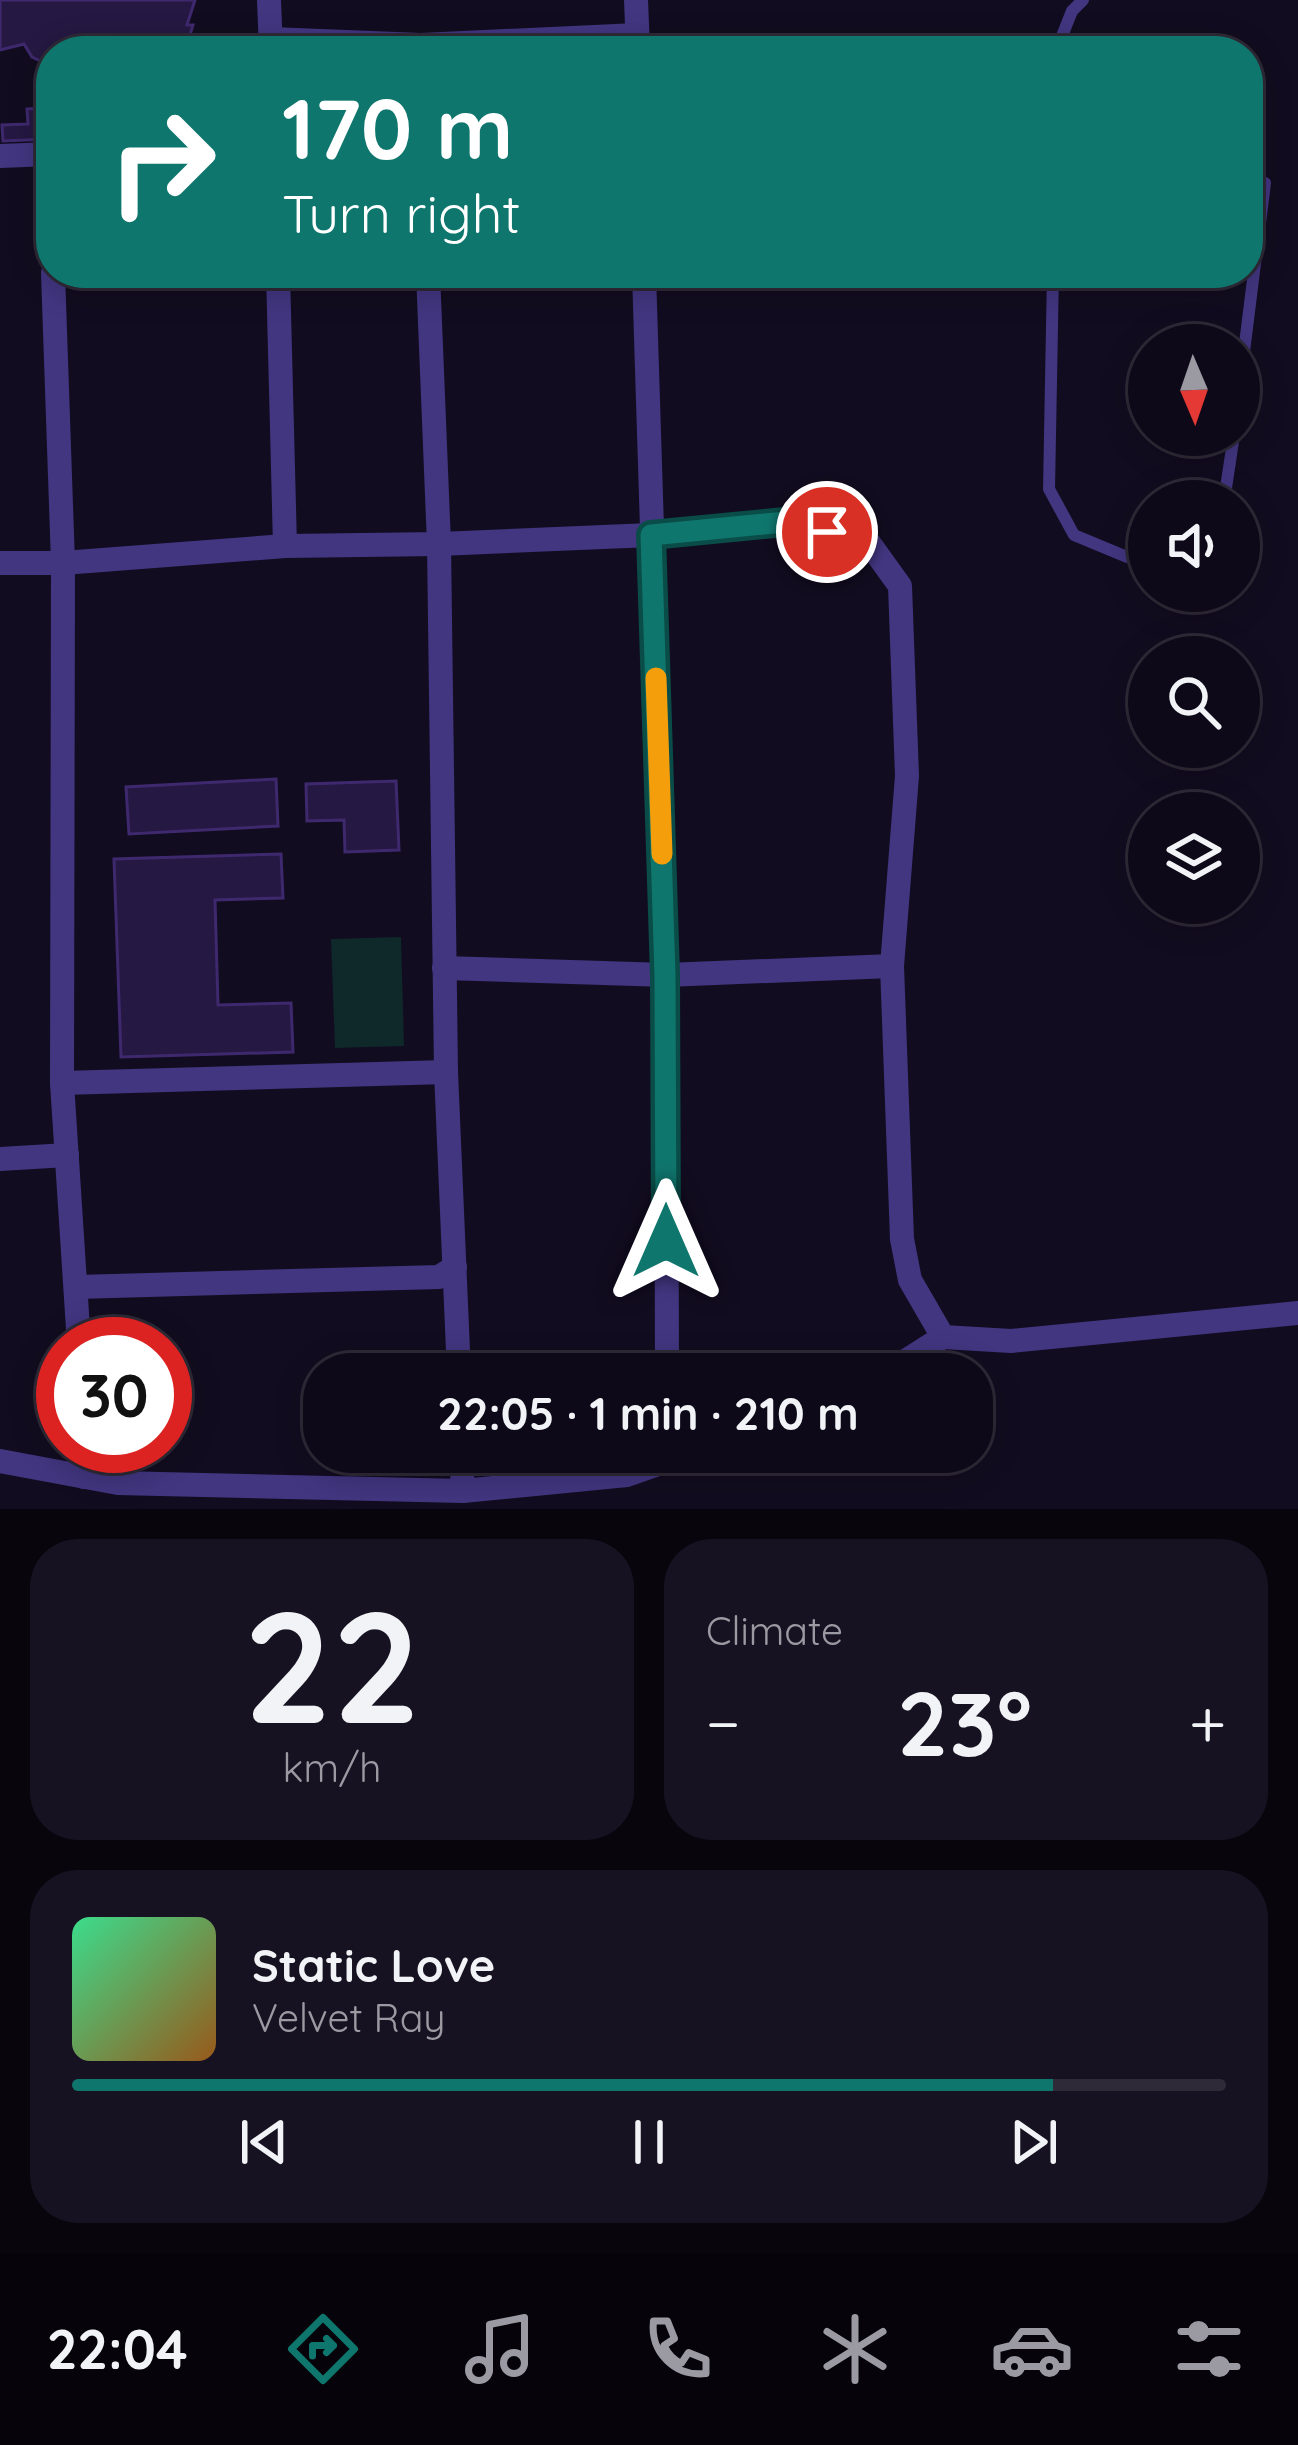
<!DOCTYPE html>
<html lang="en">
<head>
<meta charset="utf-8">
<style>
  body { margin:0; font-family:Quicksand,sans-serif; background:#171221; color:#f1f3f6; height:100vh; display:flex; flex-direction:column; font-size:45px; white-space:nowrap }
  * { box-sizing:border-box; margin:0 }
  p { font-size:39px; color:#9b9aa2 }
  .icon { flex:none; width:66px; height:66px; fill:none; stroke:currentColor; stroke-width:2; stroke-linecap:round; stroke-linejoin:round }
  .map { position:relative; height:1509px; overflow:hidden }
  .side { display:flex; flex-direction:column; gap:30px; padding:30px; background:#08050d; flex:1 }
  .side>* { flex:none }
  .top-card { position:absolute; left:36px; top:36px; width:1227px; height:252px; border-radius:48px; box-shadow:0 6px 30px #0003,0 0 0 3px #2e2a37; background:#0f766e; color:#fff; overflow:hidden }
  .needle { width:78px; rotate:178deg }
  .fabs { position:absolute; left:1128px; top:324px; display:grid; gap:24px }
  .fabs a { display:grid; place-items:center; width:132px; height:132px; border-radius:50%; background:#0e0918; box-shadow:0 6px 30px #0003,0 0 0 3px #2e2a37; font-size:60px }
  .speed { position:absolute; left:36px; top:1317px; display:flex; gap:24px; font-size:60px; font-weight:700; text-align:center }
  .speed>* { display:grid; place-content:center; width:156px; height:156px; border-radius:50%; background:#0e0918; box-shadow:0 6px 30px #0003,0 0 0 3px #2e2a37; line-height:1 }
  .speed .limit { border:18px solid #d22; background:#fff; color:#111 }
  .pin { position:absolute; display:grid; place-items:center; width:102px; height:102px; color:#fff; margin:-51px; border:6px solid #fff; border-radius:50%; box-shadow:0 3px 12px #0007 }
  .me { position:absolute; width:132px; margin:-66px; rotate:0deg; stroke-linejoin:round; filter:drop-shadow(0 0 9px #0008) }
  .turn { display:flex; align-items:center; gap:42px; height:252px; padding:0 48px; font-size:54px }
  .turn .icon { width:156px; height:156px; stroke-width:2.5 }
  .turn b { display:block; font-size:84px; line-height:102px }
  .big { font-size:90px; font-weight:700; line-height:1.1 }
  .side .tile { flex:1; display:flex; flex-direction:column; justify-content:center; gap:18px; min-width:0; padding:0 42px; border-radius:48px; background:#171221 }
  .side .dial { align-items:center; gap:0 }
  .dial b { font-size:156px; line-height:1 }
  .song { display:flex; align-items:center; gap:36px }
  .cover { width:144px; height:144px; border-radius:18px; background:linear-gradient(135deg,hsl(150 70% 55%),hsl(30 70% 35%)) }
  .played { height:12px; border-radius:6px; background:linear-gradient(90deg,#0f766e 85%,#2e2a37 85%) }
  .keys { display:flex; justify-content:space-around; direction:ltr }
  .heat { display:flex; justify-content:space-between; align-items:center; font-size:66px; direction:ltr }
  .side .tiles { flex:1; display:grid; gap:30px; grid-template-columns:1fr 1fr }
  .tile:last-child { grid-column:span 2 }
  .trip { position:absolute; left:303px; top:1353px; width:690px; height:120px; border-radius:48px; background:#0e0918; box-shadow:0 6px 30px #0003,0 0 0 3px #2e2a37; font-weight:700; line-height:120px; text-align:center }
  .tab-bar { display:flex; height:192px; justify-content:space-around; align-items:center; background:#06040a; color:#9b9aa2 }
  .tab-bar .icon { width:84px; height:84px }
  .tab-bar .on { color:#0f766e }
  .tab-bar b { font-size:54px; color:#f1f3f6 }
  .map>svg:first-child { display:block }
</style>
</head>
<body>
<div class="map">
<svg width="1298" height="1509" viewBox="0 0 1298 1509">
  <rect width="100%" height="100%" fill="#120c20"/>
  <polygon fill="#0f282a" points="401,937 404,1046 335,1048 331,939"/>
  <g fill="#251842" stroke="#3f296e" stroke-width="3">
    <polygon points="0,0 195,0 187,25 193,25 185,51 109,51 83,41 79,51 51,51 51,62 43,62 32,57 24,44 0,50"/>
    <polygon points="51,108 51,139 3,141 2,125 28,124 27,109"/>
    <polygon points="276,779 278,826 129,834 126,787"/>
    <polygon points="396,781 399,850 345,852 344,820 307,821 306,784"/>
    <polygon points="281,854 283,898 215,900 218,1005 291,1003 293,1052 121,1057 114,859"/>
  </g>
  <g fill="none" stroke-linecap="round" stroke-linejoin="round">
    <g stroke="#423680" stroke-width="12">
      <polyline points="1056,51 1072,11 1083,0"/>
      <polyline points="1053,273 1049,489 1074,535 1127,557 1149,553"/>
      <polyline points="1239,392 1265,183"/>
      <polyline points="1224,501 1234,435"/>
    </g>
    <g stroke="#423680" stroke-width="24">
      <polyline points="269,0 271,51"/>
      <polyline points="636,0 638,49"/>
      <polyline points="271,39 421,45"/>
      <polyline points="422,51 421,45 637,35"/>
      <polyline points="49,154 51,203"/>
      <polyline points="0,156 51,154"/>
      <polyline points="53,273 63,563 62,1083 79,1344"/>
      <polyline points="278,273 285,546"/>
      <polyline points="428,273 439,544 446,1072 459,1374"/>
      <polyline points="644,273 666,975 667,1374"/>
      <polyline points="0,563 63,563 285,546 439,544 651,535 785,522 869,543 900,586 907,776 892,966 902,1239 910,1280 943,1337 1011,1341 1298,1313"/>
      <polyline points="444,968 666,975 892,966"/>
      <polyline points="62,1083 446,1072"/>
      <polyline points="0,1159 67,1155"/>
      <polyline points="77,1287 439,1277 455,1267"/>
      <polyline points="885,1374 943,1337"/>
      <polyline points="83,1446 84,1477"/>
      <polyline points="461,1452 463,1491"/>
      <polyline points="679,1452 726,1456 737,1452"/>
      <polyline points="0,1461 118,1483 463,1491 627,1475 684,1455"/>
    </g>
  </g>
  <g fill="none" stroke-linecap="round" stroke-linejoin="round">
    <g stroke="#0a4d48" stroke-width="30">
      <polyline id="route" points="666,1241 665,975 651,535 785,522 827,532"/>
    </g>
    <use href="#route" stroke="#0f766e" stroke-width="21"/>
    <polyline stroke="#f59e0b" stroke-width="21" points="656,678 662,854"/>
  </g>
</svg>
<div class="fabs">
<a><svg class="needle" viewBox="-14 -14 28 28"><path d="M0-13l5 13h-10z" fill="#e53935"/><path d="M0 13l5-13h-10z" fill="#9b9aa2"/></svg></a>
<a><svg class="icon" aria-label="sound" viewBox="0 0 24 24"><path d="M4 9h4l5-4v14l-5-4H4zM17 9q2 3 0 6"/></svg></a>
<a><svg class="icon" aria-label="search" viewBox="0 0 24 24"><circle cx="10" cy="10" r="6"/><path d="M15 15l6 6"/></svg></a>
<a><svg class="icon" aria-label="layers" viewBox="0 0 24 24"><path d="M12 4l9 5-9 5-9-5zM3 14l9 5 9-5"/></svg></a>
</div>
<div class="speed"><div class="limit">30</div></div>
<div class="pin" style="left:827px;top:532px;background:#d93025"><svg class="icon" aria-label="arrive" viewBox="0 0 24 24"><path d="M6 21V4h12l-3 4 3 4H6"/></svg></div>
<svg class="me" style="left:666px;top:1241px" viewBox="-20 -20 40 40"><path d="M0-17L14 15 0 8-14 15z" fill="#0f766e" stroke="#fff" stroke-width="4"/></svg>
<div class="trip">22:05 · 1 min · 210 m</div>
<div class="top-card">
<div class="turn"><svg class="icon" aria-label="right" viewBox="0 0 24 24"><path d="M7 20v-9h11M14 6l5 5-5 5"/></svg><div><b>170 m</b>Turn right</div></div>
</div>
</div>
<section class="side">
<div class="tiles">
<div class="tile dial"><b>22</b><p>km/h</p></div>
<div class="tile"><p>Climate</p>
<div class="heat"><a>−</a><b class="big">23°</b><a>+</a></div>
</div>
<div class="tile">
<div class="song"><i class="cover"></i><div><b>Static Love</b><p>Velvet Ray</p></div></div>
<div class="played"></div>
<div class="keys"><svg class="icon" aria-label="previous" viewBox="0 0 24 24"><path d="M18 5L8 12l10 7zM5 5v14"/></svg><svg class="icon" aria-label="pause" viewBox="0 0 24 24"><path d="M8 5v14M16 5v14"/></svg><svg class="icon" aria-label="next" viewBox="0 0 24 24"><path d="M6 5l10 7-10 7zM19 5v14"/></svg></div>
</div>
</div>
</section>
<nav class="tab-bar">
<b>22:04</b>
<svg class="icon on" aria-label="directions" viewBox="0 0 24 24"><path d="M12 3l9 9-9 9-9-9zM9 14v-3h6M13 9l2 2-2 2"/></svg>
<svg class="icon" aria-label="music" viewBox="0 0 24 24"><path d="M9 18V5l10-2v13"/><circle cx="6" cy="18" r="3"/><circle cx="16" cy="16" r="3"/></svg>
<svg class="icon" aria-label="phone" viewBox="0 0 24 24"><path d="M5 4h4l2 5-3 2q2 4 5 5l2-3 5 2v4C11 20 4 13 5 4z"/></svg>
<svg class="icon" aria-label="climate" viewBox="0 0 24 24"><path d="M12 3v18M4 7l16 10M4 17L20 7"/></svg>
<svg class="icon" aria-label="car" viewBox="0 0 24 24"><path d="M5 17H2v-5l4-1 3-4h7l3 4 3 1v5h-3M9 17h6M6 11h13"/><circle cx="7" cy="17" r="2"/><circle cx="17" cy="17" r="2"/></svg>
<svg class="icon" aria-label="filters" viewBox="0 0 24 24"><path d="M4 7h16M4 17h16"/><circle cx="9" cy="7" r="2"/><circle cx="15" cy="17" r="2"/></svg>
</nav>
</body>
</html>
